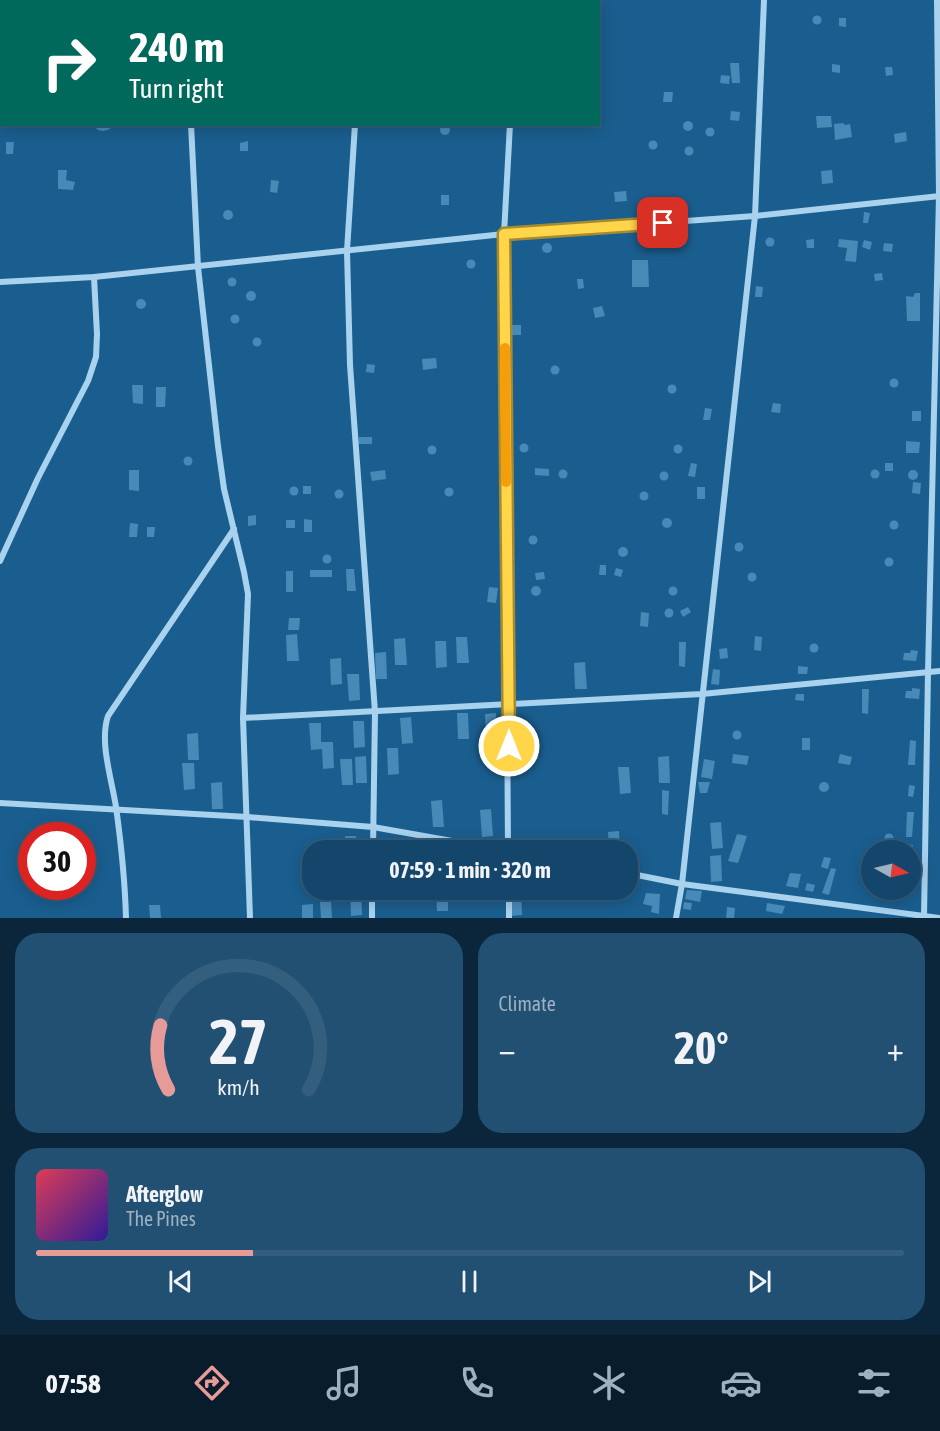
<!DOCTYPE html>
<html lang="en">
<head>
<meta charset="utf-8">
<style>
  body { margin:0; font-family:"Asap Condensed",sans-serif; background:#215073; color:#f1f3f6; height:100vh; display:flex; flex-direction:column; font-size:22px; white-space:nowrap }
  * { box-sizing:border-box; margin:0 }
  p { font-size:20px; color:#9db1c1 }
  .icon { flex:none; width:33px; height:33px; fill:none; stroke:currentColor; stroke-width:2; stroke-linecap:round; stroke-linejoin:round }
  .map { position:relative; height:918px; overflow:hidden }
  .panel { display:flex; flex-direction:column; gap:15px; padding:15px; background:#0b263b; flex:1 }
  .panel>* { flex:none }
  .guide { position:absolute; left:0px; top:0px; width:600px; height:126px; box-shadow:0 3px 15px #0003,0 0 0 2px #335e7e; background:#00695c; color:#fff; overflow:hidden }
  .needle { width:39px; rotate:98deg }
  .buttons { position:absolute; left:861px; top:840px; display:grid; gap:12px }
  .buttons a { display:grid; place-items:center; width:60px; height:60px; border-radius:50%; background:#14466b; box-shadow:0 3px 15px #0003,0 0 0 2px #335e7e; font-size:30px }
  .speed { position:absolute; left:18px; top:822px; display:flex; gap:12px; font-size:30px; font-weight:700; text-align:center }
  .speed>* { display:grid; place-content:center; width:78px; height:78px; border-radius:50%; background:#14466b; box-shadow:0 3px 15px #0003,0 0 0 2px #335e7e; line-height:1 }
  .speed .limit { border:9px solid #d22; background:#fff; color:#111 }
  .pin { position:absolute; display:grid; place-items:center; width:51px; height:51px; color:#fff; margin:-26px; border-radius:12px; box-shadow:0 3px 9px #0006 }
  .me { position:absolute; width:66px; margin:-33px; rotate:0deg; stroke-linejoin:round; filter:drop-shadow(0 0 4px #0008) }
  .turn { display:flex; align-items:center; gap:21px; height:126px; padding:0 30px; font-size:27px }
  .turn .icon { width:78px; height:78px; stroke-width:2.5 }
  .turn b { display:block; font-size:42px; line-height:51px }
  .big { font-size:45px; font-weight:700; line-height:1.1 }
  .panel .tile { flex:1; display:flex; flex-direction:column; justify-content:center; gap:9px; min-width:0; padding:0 21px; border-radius:24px; background:#215073 }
  .panel .dial { align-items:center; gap:0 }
  .dial svg { height:156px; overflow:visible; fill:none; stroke:#335e7e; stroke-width:7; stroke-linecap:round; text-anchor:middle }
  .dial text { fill:#f1f3f6; stroke:none }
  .song { display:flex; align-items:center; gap:18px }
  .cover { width:72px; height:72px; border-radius:9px; background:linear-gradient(135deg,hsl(350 70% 55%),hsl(250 70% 35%)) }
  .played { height:6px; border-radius:3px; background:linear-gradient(90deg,#e69b98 25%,#335e7e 25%) }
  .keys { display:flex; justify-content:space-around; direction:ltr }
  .heat { display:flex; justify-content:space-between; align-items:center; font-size:33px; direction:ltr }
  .panel .tiles { flex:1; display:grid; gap:15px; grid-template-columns:1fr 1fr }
  .tile:last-child { grid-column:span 2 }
  .trip { position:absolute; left:302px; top:840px; width:336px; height:60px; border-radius:24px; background:#14466b; box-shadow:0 3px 15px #0003,0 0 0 2px #335e7e; font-weight:700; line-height:60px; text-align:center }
  .menu { display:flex; height:96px; justify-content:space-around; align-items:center; background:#081c2b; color:#9db1c1 }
  .menu .icon { width:42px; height:42px }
  .menu .active { color:#e69b98 }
  .menu b { font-size:27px; color:#f1f3f6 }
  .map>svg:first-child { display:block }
</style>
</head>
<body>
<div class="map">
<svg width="940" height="918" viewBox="0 0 940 918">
  <rect width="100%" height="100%" fill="#1a5e8f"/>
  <g fill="#478ab8">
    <circle cx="817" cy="20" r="4.5"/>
    <polygon points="839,18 846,18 846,27 839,26"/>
    <polygon points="730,63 739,63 740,83 732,83"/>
    <polygon points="832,64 840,65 840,73 832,72"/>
    <polygon points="885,67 892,67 893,75 886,76"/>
    <polygon points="721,75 730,76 729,84 720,83"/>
    <polygon points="664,92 673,92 672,102 663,102"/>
    <polygon points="731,111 740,112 739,121 730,120"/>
    <polygon points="816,116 831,116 832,127 817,128"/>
    <circle cx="688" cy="126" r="5"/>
    <polygon points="844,123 844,125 850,124 852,137 835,140 834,124"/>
    <polygon points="92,124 116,124 108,130 103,131 98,130"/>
    <circle cx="445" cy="130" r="5"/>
    <circle cx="710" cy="132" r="4.5"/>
    <polygon points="906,132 907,141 895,143 894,134"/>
    <circle cx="653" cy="145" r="4.5"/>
    <polygon points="248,141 248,151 240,151 240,143"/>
    <polygon points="6,142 14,142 13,154 6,154"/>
    <circle cx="689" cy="151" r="4.5"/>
    <polygon points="58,170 67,170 66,180 75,182 73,190 58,189"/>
    <polygon points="832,170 833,183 822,184 821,171"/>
    <polygon points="271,180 279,181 277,193 270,192"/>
    <polygon points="626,191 627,201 615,202 614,192"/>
    <rect x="441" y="195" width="8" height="10"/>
    <circle cx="228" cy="215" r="5"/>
    <polygon points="864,212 870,213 868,223 863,223"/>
    <circle cx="770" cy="242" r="4.5"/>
    <polygon points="814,239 814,248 807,248 806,240"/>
    <polygon points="839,239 858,241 856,262 845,261 847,248 838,247"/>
    <polygon points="864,240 872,242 870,250 862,247"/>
    <circle cx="547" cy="248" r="5"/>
    <polygon points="884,243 893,244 892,252 883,251"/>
    <circle cx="471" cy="264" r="4.5"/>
    <polygon points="632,260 648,260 649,287 632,287"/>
    <polygon points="882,273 883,280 875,281 874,274"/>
    <circle cx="232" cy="282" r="4.5"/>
    <polygon points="577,279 583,279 584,288 578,289"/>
    <polygon points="756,286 763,287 762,297 755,297"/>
    <circle cx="251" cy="296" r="5"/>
    <polygon points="915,293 920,293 920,321 907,321 906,296 913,297"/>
    <circle cx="141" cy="304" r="5"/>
    <polygon points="602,306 605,316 595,318 593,308"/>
    <circle cx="235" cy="319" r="4.5"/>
    <rect x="512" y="325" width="9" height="10"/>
    <circle cx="257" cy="342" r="4.5"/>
    <polygon points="436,358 437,368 423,370 422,359"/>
    <polygon points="367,364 375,365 374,373 366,372"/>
    <circle cx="555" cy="370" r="4.5"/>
    <circle cx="894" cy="383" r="4.5"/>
    <circle cx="672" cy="389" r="4.5"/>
    <polygon points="132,385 143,385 143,404 133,403"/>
    <polygon points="156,387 166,387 165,407 156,407"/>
    <polygon points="773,403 781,404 780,413 771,412"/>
    <polygon points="705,408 712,409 710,420 703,420"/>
    <rect x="912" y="411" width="9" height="10"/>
    <polygon points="359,437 372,437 372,444 358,444"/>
    <polygon points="906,441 920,442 919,453 906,453"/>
    <circle cx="524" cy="448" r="4.5"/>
    <circle cx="678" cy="449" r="4.5"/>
    <circle cx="432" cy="450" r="4.5"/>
    <circle cx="188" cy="461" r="4.5"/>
    <polygon points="691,463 697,464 695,477 688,476"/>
    <rect x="885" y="463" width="8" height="8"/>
    <polygon points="535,468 549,469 549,476 535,475"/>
    <circle cx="563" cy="474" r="4.5"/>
    <circle cx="875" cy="474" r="4.5"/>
    <circle cx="913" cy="475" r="5"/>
    <polygon points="129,470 139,470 139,491 129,490"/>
    <polygon points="385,470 386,479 372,481 370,472"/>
    <circle cx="664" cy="476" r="4.5"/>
    <polygon points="913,482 921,483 920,494 912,493"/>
    <rect x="303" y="486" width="8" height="8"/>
    <circle cx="294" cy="491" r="4.5"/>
    <rect x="697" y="487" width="8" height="12"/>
    <circle cx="449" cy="492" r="4.5"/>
    <circle cx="339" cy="494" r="4.5"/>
    <circle cx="644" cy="496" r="4.5"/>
    <polygon points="256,515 256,525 248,526 248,516"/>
    <circle cx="667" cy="523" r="5"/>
    <polygon points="304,519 312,520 312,532 304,532"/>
    <rect x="286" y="520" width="9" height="8"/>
    <circle cx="894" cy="525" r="4.5"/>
    <polygon points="130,523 138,524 137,537 129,537"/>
    <polygon points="147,527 155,527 154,537 147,537"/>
    <circle cx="533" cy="540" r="4.5"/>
    <circle cx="739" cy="547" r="4.5"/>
    <circle cx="623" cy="552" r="5"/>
    <circle cx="327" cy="559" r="4.5"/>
    <circle cx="889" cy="562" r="4.5"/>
    <polygon points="600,565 606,565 606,575 599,575"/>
    <polygon points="616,568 623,570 621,577 614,575"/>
    <polygon points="346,569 354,569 356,591 347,591"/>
    <rect x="310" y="570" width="22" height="7"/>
    <rect x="286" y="571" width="7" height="21"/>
    <polygon points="544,572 545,579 536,580 535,573"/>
    <circle cx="752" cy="577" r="4.5"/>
    <circle cx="536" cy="591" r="5"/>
    <circle cx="673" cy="591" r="4.5"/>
    <polygon points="489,587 498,588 496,603 487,602"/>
    <polygon points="688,607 691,612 683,617 680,611"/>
    <circle cx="669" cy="613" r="4.5"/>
    <polygon points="641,612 649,613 648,627 640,626"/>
    <polygon points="289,618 300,618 299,630 288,630"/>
    <polygon points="297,634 299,661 287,661 286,635"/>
    <polygon points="755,636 762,637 761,651 754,650"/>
    <polygon points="456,637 467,637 469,663 457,663"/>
    <polygon points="405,638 407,665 395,665 394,639"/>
    <polygon points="435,641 446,641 447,667 436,668"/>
    <polygon points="679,642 686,642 685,667 679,666"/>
    <circle cx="814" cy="648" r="4.5"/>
    <polygon points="727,648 728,658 720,659 719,649"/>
    <polygon points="911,650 918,651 916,661 903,660 904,653 910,653"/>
    <polygon points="386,652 387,679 376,679 375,653"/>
    <polygon points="341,658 342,684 331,685 330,659"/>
    <polygon points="585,662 587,689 575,689 574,663"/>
    <polygon points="798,666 808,667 807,674 798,674"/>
    <polygon points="713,669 720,670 719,685 711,684"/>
    <polygon points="347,674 359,674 360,700 349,701"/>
    <polygon points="912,688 920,689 919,699 905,698 906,691 912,691"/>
    <polygon points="862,689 869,689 868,714 862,713"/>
    <polygon points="796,694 804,694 804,701 795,700"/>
    <polygon points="457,713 468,713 469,739 458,739"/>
    <polygon points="496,713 497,740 486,740 485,714"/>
    <polygon points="411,717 413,743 402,744 400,718"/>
    <polygon points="353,721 364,721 365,747 354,748"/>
    <polygon points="309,723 321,723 321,742 333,742 334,768 323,769 322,749 311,750"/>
    <circle cx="737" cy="735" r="4.5"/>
    <polygon points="198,733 199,760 188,760 187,734"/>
    <rect x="802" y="738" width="8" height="12"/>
    <polygon points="910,740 916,741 915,765 908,765"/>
    <polygon points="387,748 398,748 399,774 388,775"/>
    <polygon points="733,754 749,756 747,765 732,763"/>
    <polygon points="840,754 852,757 850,765 838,763"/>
    <polygon points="366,756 367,783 356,783 355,757"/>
    <polygon points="669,756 670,783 659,783 658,757"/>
    <polygon points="340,759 352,759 353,785 342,785"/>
    <polygon points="704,759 715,761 712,779 701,777"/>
    <polygon points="182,763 194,763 195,789 184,790"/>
    <polygon points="618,767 629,767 631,793 620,794"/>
    <polygon points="222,782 223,809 212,809 211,783"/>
    <polygon points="698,782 710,782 707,793 700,793"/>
    <circle cx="824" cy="787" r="5"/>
    <polygon points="909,785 915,786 913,797 908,796"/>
    <polygon points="662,790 669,791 668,815 662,814"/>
    <polygon points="442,800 444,827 433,827 431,801"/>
    <polygon points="491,809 493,836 482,837 480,810"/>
    <polygon points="907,812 914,812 912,837 906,837"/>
    <polygon points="721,822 723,848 712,849 710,823"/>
    <polygon points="619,831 620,850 609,850 608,832"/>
    <circle cx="889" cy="838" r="4.5"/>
    <polygon points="737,834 747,836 738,863 728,861"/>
    <polygon points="345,836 356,836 357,850 346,850"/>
    <polygon points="906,844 913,845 912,857 910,857 910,850 905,850"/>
    <polygon points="721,855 722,881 711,882 710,856"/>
    <polygon points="824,857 831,858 828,869 821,867"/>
    <polygon points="831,868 836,869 829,895 822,893"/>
    <polygon points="790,873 801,874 798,888 786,886"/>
    <polygon points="807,883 815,885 813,892 805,890"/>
    <polygon points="350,890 361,890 362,915 351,916"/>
    <polygon points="436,890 448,890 448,911 437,911"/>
    <polygon points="510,890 521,890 522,915 511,916"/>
    <polygon points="687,890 702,891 700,902 685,899"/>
    <polygon points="646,893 660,894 659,914 651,912 652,906 643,904"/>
    <polygon points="331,901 332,918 321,918 320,902"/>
    <polygon points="684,902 692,903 691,910 683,909"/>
    <polygon points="767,903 785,906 782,914 766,911"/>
    <polygon points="313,904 313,918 302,918 302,905"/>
    <polygon points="149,905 160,905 161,918 150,918"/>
    <polygon points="727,907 735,908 734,918 726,918"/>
  </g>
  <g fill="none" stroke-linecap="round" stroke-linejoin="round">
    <g stroke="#a8d2ee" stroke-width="6">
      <polyline points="190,2 190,0"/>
      <polyline points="363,2 363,0"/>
      <polyline points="518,2 518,0"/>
      <polyline points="0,37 2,37"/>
      <polyline points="191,124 198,267 218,446 224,489 244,572 248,594 243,718"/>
      <polyline points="355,124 347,251 350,365 375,712 373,850"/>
      <polyline points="0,282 94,277 504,234 755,216 940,196"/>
      <polyline points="0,561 38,478 88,381 96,357 97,334 94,277"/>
      <polyline points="0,803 248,817 373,827 503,850"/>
      <polyline points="508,850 504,234 510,124"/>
      <polyline points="627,873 682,884 939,918"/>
      <polyline points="509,890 509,918"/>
      <path d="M126,918c-1,-37 -5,-75 -10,-111 -4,-27 -17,-65 -8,-91l126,-187"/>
      <polyline points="250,918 243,718 702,694 940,671"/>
      <polyline points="372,918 372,890"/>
      <polyline points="676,918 682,884 755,216 764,0"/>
      <polyline points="924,918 928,672 939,196 937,0"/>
    </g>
  </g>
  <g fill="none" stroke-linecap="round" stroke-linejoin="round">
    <g stroke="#a68a30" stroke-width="15">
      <polyline id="route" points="509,746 504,234 663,223"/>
    </g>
    <use href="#route" stroke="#ffd54a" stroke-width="10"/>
    <polyline stroke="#f59e0b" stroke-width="10" points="505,348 506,482"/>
  </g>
</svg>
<div class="buttons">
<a><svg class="needle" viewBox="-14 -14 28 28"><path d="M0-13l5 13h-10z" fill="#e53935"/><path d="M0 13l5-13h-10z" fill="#9db1c1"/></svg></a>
</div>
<div class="speed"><div class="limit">30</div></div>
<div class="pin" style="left:663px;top:223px;background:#d93025"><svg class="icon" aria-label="arrive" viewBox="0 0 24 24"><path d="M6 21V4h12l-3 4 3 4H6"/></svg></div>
<svg class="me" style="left:509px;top:746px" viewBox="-20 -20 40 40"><circle r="17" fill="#ffd54a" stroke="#fff" stroke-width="3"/><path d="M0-11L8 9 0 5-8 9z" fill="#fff"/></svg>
<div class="trip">07:59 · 1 min · 320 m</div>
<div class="guide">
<div class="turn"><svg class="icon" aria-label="right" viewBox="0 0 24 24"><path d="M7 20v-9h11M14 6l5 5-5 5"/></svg><div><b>240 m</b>Turn right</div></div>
</div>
</div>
<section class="panel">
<div class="tiles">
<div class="tile dial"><svg viewBox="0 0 100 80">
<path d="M14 69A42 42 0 1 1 86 69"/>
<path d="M14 69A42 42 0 0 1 10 36" stroke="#e69b98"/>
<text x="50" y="56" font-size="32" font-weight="700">27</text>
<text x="50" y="72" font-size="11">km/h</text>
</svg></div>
<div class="tile"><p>Climate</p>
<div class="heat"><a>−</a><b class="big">20°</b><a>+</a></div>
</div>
<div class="tile">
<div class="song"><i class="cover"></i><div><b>Afterglow</b><p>The Pines</p></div></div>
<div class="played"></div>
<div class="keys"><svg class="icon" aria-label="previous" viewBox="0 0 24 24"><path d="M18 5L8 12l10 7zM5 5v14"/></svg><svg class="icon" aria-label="pause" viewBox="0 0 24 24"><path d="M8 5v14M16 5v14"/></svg><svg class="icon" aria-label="next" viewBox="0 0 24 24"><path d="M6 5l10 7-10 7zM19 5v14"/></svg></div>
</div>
</div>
</section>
<nav class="menu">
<b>07:58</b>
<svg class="icon active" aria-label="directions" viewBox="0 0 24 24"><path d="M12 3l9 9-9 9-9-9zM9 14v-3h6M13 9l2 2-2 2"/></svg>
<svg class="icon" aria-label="music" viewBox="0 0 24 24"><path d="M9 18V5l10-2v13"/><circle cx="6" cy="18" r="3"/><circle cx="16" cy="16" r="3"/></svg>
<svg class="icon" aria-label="phone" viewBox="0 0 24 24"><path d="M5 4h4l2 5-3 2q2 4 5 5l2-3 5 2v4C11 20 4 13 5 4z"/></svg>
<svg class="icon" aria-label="climate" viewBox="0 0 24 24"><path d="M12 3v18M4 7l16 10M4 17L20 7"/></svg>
<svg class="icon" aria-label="car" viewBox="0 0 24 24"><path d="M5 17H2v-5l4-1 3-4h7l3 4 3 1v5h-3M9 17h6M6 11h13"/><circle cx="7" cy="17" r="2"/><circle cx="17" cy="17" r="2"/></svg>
<svg class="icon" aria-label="filters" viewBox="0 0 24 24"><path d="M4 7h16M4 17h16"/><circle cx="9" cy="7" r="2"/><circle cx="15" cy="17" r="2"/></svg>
</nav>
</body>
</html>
